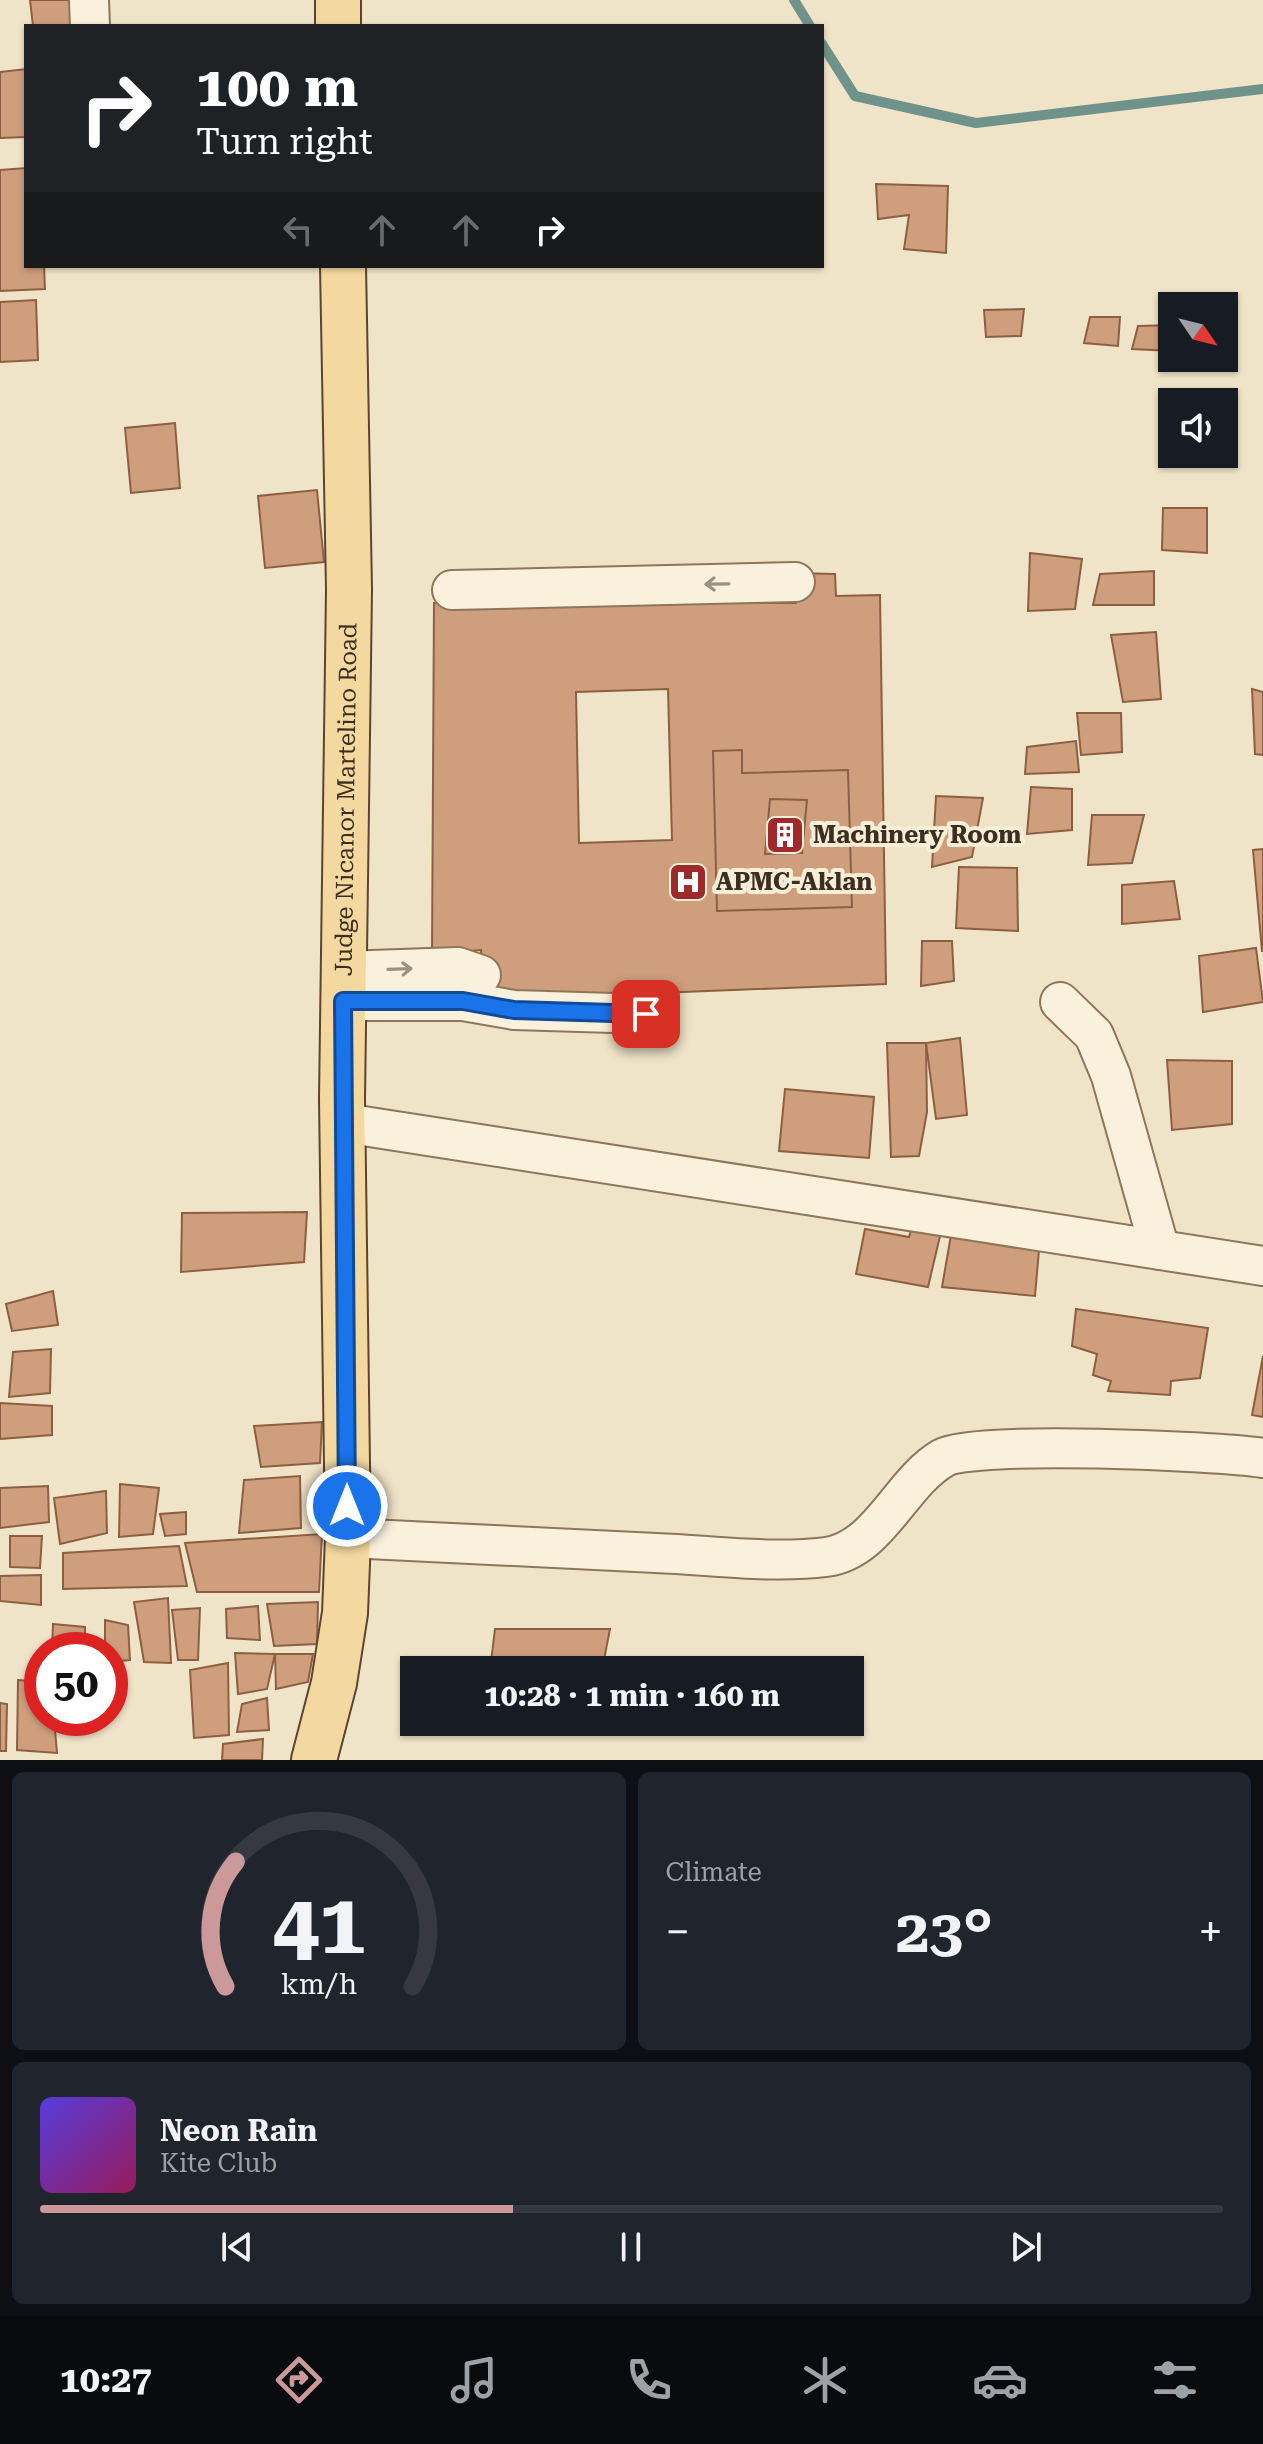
<!DOCTYPE html>
<html lang="en">
<head>
<meta charset="utf-8">
<style>
  body { margin:0; font-family:"Roboto Serif",serif; background:#20242c; color:#f1f3f6; height:100vh; display:flex; flex-direction:column; font-size:30px; white-space:nowrap }
  * { box-sizing:border-box; margin:0 }
  p { font-size:26px; color:#9ea1a6 }
  .icon { flex:none; width:44px; height:44px; fill:none; stroke:currentColor; stroke-width:2; stroke-linecap:round; stroke-linejoin:round }
  .map { position:relative; height:1760px; overflow:hidden }
  .side { display:flex; flex-direction:column; gap:12px; padding:12px; background:#0d0f14; flex:1 }
  .side>* { flex:none }
  .banner { position:absolute; left:24px; top:24px; width:800px; height:244px; border-radius:0px; box-shadow:0 2px 6px #0004; background:#202124; color:#fff; overflow:hidden }
  .needle { width:52px; rotate:125deg }
  .controls { position:absolute; left:1158px; top:292px; display:grid; gap:16px }
  .controls a { display:grid; place-items:center; width:80px; height:80px; border-radius:0px; background:#171b24; box-shadow:0 2px 6px #0004; font-size:40px }
  .speed { position:absolute; left:24px; top:1632px; display:flex; gap:16px; font-size:40px; font-weight:700; text-align:center }
  .speed>* { display:grid; place-content:center; width:104px; height:104px; border-radius:50%; background:#171b24; box-shadow:0 2px 6px #0004; line-height:1 }
  .speed .limit { border:12px solid #d22; background:#fff; color:#111 }
  .pin { position:absolute; display:grid; place-items:center; width:68px; height:68px; color:#fff; margin:-34px; border-radius:16px; box-shadow:0 4px 12px #0006 }
  .me { position:absolute; width:88px; margin:-44px; rotate:0deg; stroke-linejoin:round; filter:drop-shadow(0 0 6px #0008) }
  .turn { display:flex; align-items:center; gap:28px; height:168px; padding:0 40px; font-size:36px }
  .turn .icon { width:104px; height:104px; stroke-width:2.5 }
  .turn b { display:block; font-size:56px; line-height:68px }
  .lanes { display:flex; align-items:center; height:76px; padding:0 40px; background:#0003; justify-content:center; gap:40px; direction:ltr }
  .lanes .off { opacity:.35 }
  .big { font-size:60px; font-weight:700; line-height:1.1 }
  .side .widget { flex:1; display:flex; flex-direction:column; justify-content:center; gap:12px; min-width:0; padding:0 28px; border-radius:12px; background:#20242c }
  .side .dial { align-items:center; gap:0 }
  .dial svg { height:208px; overflow:visible; fill:none; stroke:#363941; stroke-width:7; stroke-linecap:round; text-anchor:middle }
  .dial text { fill:#f1f3f6; stroke:none }
  .song { display:flex; align-items:center; gap:24px }
  .cover { width:96px; height:96px; border-radius:12px; background:linear-gradient(135deg,hsl(250 70% 55%),hsl(330 70% 35%)) }
  .played { height:8px; border-radius:4px; background:linear-gradient(90deg,#cc999b 40%,#363941 40%) }
  .keys { display:flex; justify-content:space-around; direction:ltr }
  .heat { display:flex; justify-content:space-between; align-items:center; font-size:44px; direction:ltr }
  .side .tiles { flex:1; display:grid; gap:12px; grid-template-columns:1fr 1fr }
  .widget:last-child { grid-column:span 2 }
  .trip { position:absolute; left:400px; top:1656px; width:464px; height:80px; border-radius:0px; background:#171b24; box-shadow:0 2px 6px #0004; font-weight:700; line-height:80px; text-align:center }
  .tab-bar { display:flex; height:128px; justify-content:space-around; align-items:center; background:#090b0e; color:#9ea1a6 }
  .tab-bar .icon { width:56px; height:56px }
  .tab-bar .active { color:#cc999b }
  .tab-bar b { font-size:36px; color:#f1f3f6 }
  .map>svg:first-child { display:block }
</style>
</head>
<body>
<div class="map">
<svg width="1263" height="1760" viewBox="0 0 1263 1760">
  <rect width="100%" height="100%" fill="#f0e4c8"/>
  <g fill="none" stroke-linecap="round" stroke-linejoin="round">
    <g stroke="#6f938a" stroke-width="10">
      <polyline points="794,0 810,26"/>
      <polyline points="822,44 855,96 976,123 1263,89"/>
    </g>
  </g>
  <g fill="#cf9f7d" stroke="#8d5f41" stroke-width="2" fill-rule="evenodd">
    <polygon points="30,0 103,0 104,26 33,26"/>
    <polygon points="26,69 26,137 0,138 0,72"/>
    <polygon points="26,168 26,266 44,266 45,289 0,291 0,170"/>
    <polygon points="876,184 948,186 946,253 904,249 909,215 878,219"/>
    <polygon points="36,300 38,360 0,362 0,302"/>
    <polygon points="1024,309 1021,336 986,337 984,310"/>
    <polygon points="1090,317 1120,317 1118,346 1084,343"/>
    <polygon points="1172,325 1172,351 1132,349 1138,326"/>
    <polygon points="175,423 180,488 131,493 125,428"/>
    <polygon points="317,490 324,562 265,568 258,496"/>
    <polygon points="1163,508 1207,508 1207,553 1162,550"/>
    <polygon points="1030,553 1082,559 1075,609 1028,611"/>
    <polygon points="1154,571 1154,605 1093,605 1100,574"/>
    <path d="M794,573l41,1 1,22 44,-1 6,389 -404,16 -1,-50 -49,4 2,-351h362zM668,689l4,151 -93,3 -3,-151z"/>
    <polygon points="1156,632 1161,699 1123,702 1111,635"/>
    <polygon points="1252,689 1263,692 1263,755 1255,754"/>
    <polygon points="1077,713 1121,713 1122,752 1081,755"/>
    <polygon points="1076,741 1079,772 1025,774 1027,747"/>
    <polygon points="742,750 742,773 848,770 852,907 717,911 713,751"/>
    <polygon points="1031,787 1072,789 1072,830 1027,834"/>
    <polygon points="936,796 983,798 972,857 932,867"/>
    <polygon points="770,799 807,800 802,853 765,854"/>
    <polygon points="1092,815 1144,815 1132,863 1088,865"/>
    <polygon points="1263,849 1263,951 1262,951 1253,850"/>
    <polygon points="959,867 1017,868 1018,931 956,928"/>
    <polygon points="1174,881 1180,919 1122,924 1122,885"/>
    <polygon points="922,941 952,941 954,981 921,986"/>
    <polygon points="1256,948 1263,1002 1203,1012 1199,956"/>
    <polygon points="960,1038 967,1115 936,1119 926,1043"/>
    <polygon points="887,1043 926,1043 927,1112 919,1156 891,1157"/>
    <polygon points="1167,1060 1232,1061 1232,1124 1172,1130"/>
    <polygon points="785,1089 874,1097 869,1158 779,1151"/>
    <polygon points="307,1212 304,1262 181,1272 182,1213"/>
    <polygon points="913,1224 941,1232 928,1287 856,1274 865,1229 909,1237"/>
    <polygon points="951,1235 1039,1250 1035,1296 942,1287"/>
    <polygon points="53,1291 58,1325 12,1331 6,1304"/>
    <polygon points="1076,1309 1208,1328 1200,1378 1171,1381 1170,1395 1108,1391 1111,1381 1093,1375 1097,1354 1072,1346"/>
    <polygon points="51,1349 50,1393 9,1397 13,1352"/>
    <polygon points="1263,1356 1263,1417 1252,1415"/>
    <polygon points="0,1403 52,1406 52,1435 0,1439"/>
    <polygon points="322,1422 320,1463 261,1467 254,1426"/>
    <polygon points="300,1476 301,1528 239,1533 244,1480"/>
    <polygon points="120,1484 159,1488 153,1534 119,1537"/>
    <polygon points="48,1486 49,1522 0,1528 0,1488"/>
    <polygon points="106,1491 107,1533 60,1544 54,1498"/>
    <polygon points="186,1512 186,1534 165,1536 160,1514"/>
    <polygon points="322,1534 319,1592 197,1592 185,1543"/>
    <polygon points="10,1536 42,1536 40,1568 10,1567"/>
    <polygon points="179,1546 187,1586 63,1589 63,1553"/>
    <polygon points="41,1575 41,1605 0,1601 0,1576"/>
    <polygon points="168,1598 171,1663 144,1662 134,1602"/>
    <polygon points="318,1602 317,1644 274,1646 267,1604"/>
    <polygon points="258,1606 260,1640 227,1638 226,1609"/>
    <polygon points="200,1608 198,1660 178,1660 172,1610"/>
    <polygon points="105,1620 128,1625 130,1660 110,1662 110,1650 105,1650"/>
    <polygon points="53,1624 85,1627 85,1650 52,1650"/>
    <polygon points="495,1629 610,1629 602,1670 490,1670"/>
    <polygon points="235,1653 275,1654 267,1689 238,1694"/>
    <polygon points="275,1654 313,1654 308,1682 276,1689"/>
    <polygon points="228,1663 229,1735 194,1738 190,1670"/>
    <polygon points="18,1680 42,1682 42,1718 54,1718 57,1753 17,1750"/>
    <polygon points="267,1698 269,1730 237,1732 242,1704"/>
    <polygon points="0,1703 7,1704 6,1751 0,1751"/>
    <polygon points="263,1739 262,1760 222,1760 223,1744"/>
  </g>
  <g fill="none" stroke-linecap="round" stroke-linejoin="round">
    <g stroke="#8d765c" stroke-width="42">
      <g id="minor">
        <polyline points="89,0 90,26"/>
        <polyline points="452,590 795,582"/>
        <polyline points="343,971 458,967 481,975"/>
        <polyline points="343,1001 463,1001 514,1010 646,1014"/>
        <polyline points="1060,1002 1094,1035 1111,1076 1160,1250"/>
        <polyline points="344,1123 1263,1266"/>
        <path d="M348,1538c102,5 205,10 308,15 55,2 115,11 170,4 53,-7 74,-74 117,-99 30,-18 276,-7 320,0"/>
      </g>
    </g>
    <g stroke="#5b4430" stroke-width="48">
      <g id="major">
        <polyline points="338,0 338,26"/>
        <path id="s1" d="M314,1760l20,-77 11,-70 3,-75 -6,-439 7,-510 -6,-323"/>
      </g>
    </g>
    <use href="#minor" stroke="#faf1dc" stroke-width="38"/>
    <use href="#major" stroke="#f3d9a0" stroke-width="44"/>
  </g>
  <defs><path id="oneway-shaft" d="M-6 0H5M1.5-3L5.5 0L1.5 3" fill="none" stroke-width="1.6" stroke-linecap="round" stroke-linejoin="round" transform="scale(2)"/></defs>
  <g stroke="#9c907e">
    <use href="#oneway-shaft" transform="translate(717 584) rotate(179)"/>
    <use href="#oneway-shaft" transform="translate(400 969) rotate(-2)"/>
  </g>
  <g fill="none" stroke-linecap="round" stroke-linejoin="round">
    <g stroke="#114b97" stroke-width="20">
      <polyline id="route" points="347,1506 343,1001 463,1001 514,1010 646,1014"/>
    </g>
    <use href="#route" stroke="#1a73e8" stroke-width="14"/>
  </g>
  <defs>
    <g id="building-square" transform="scale(2)"><rect x="-9" y="-9" width="18" height="18" rx="4" fill="#9e2a2b" stroke="#f7eed8"/><path d="M-4-6H4V6H1V3H-1V6H-4ZM-2.5-4.3h1.7v1.8h-1.7ZM.8-4.3h1.7v1.8H.8ZM-2.5-1h1.7V.8h-1.7ZM.8-1h1.7V.8H.8Z" fill="#fff"/></g>
    <g id="hospital-square" transform="scale(2)"><rect x="-9" y="-9" width="18" height="18" rx="4" fill="#9e2a2b" stroke="#f7eed8"/><path d="M-5-5h3v3.5h4V-5h3V5h-3V1.5h-4V5h-3Z" fill="#fff"/></g>
  </defs>
  <g fill-rule="evenodd">
    <use href="#building-square" x="785" y="835"/>
    <use href="#hospital-square" x="688" y="882"/>
  </g>
  <g text-anchor="middle" dominant-baseline="central" stroke-width="8" stroke-linejoin="round" paint-order="stroke">
    <g font-size="24" fill="#3d2e20" stroke="#f7eed8">
      <text stroke="none"><textPath href="#s1" startOffset="964">Judge Nicanor Martelino Road</textPath></text>
    </g>
    <g font-size="24" font-weight="bold" fill="#3d2e20" stroke="#f7eed8" text-anchor="start">
      <text x="813" y="835">Machinery Room</text>
      <text x="716" y="882">APMC-Aklan</text>
    </g>
  </g>
</svg>
<div class="controls">
<a><svg class="needle" viewBox="-14 -14 28 28"><path d="M0-13l5 13h-10z" fill="#e53935"/><path d="M0 13l5-13h-10z" fill="#9ea1a6"/></svg></a>
<a><svg class="icon" aria-label="sound" viewBox="0 0 24 24"><path d="M4 9h4l5-4v14l-5-4H4zM17 9q2 3 0 6"/></svg></a>
</div>
<div class="speed"><div class="limit">50</div></div>
<div class="pin" style="left:646px;top:1014px;background:#d93025"><svg class="icon" aria-label="arrive" viewBox="0 0 24 24"><path d="M6 21V4h12l-3 4 3 4H6"/></svg></div>
<svg class="me" style="left:347px;top:1506px" viewBox="-20 -20 40 40"><circle r="17" fill="#1a73e8" stroke="#fff" stroke-width="3"/><path d="M0-11L8 9 0 5-8 9z" fill="#fff"/></svg>
<div class="trip">10:28 · 1 min · 160 m</div>
<div class="banner">
<div class="turn"><svg class="icon" aria-label="right" viewBox="0 0 24 24"><path d="M7 20v-9h11M14 6l5 5-5 5"/></svg><div><b>100 m</b>Turn right</div></div>
<div class="lanes"><svg class="icon off" aria-label="left" viewBox="0 0 24 24"><path d="M17 20v-9H6M10 6l-5 5 5 5"/></svg><svg class="icon off" aria-label="ahead" viewBox="0 0 24 24"><path d="M12 20V5M6 11l6-6 6 6"/></svg><svg class="icon off" aria-label="ahead" viewBox="0 0 24 24"><path d="M12 20V5M6 11l6-6 6 6"/></svg><svg class="icon" aria-label="right" viewBox="0 0 24 24"><path d="M7 20v-9h11M14 6l5 5-5 5"/></svg></div>
</div>
</div>
<section class="side">
<div class="tiles">
<div class="widget dial"><svg viewBox="0 0 100 80">
<path d="M14 69A42 42 0 1 1 86 69"/>
<path d="M14 69A42 42 0 0 1 18 21" stroke="#cc999b"/>
<text x="50" y="56" font-size="32" font-weight="700">41</text>
<text x="50" y="72" font-size="11">km/h</text>
</svg></div>
<div class="widget"><p>Climate</p>
<div class="heat"><a>−</a><b class="big">23°</b><a>+</a></div>
</div>
<div class="widget">
<div class="song"><i class="cover"></i><div><b>Neon Rain</b><p>Kite Club</p></div></div>
<div class="played"></div>
<div class="keys"><svg class="icon" aria-label="previous" viewBox="0 0 24 24"><path d="M18 5L8 12l10 7zM5 5v14"/></svg><svg class="icon" aria-label="pause" viewBox="0 0 24 24"><path d="M8 5v14M16 5v14"/></svg><svg class="icon" aria-label="next" viewBox="0 0 24 24"><path d="M6 5l10 7-10 7zM19 5v14"/></svg></div>
</div>
</div>
</section>
<nav class="tab-bar">
<b>10:27</b>
<svg class="icon active" aria-label="directions" viewBox="0 0 24 24"><path d="M12 3l9 9-9 9-9-9zM9 14v-3h6M13 9l2 2-2 2"/></svg>
<svg class="icon" aria-label="music" viewBox="0 0 24 24"><path d="M9 18V5l10-2v13"/><circle cx="6" cy="18" r="3"/><circle cx="16" cy="16" r="3"/></svg>
<svg class="icon" aria-label="phone" viewBox="0 0 24 24"><path d="M5 4h4l2 5-3 2q2 4 5 5l2-3 5 2v4C11 20 4 13 5 4z"/></svg>
<svg class="icon" aria-label="climate" viewBox="0 0 24 24"><path d="M12 3v18M4 7l16 10M4 17L20 7"/></svg>
<svg class="icon" aria-label="car" viewBox="0 0 24 24"><path d="M5 17H2v-5l4-1 3-4h7l3 4 3 1v5h-3M9 17h6M6 11h13"/><circle cx="7" cy="17" r="2"/><circle cx="17" cy="17" r="2"/></svg>
<svg class="icon" aria-label="filters" viewBox="0 0 24 24"><path d="M4 7h16M4 17h16"/><circle cx="9" cy="7" r="2"/><circle cx="15" cy="17" r="2"/></svg>
</nav>
</body>
</html>
